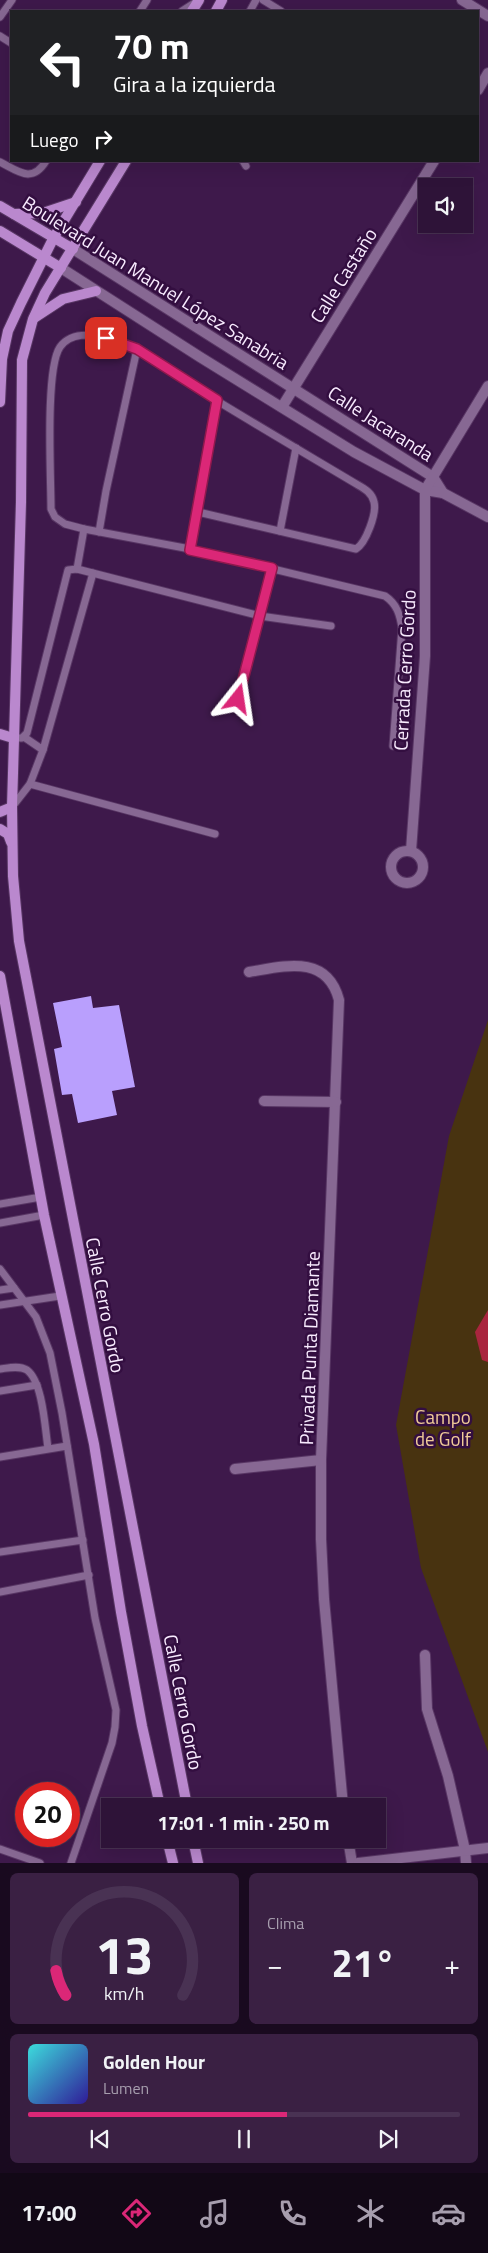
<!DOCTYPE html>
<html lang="es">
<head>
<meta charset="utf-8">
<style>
  body { margin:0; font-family:"Titillium Web",sans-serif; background:#3a2043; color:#f1f3f6; height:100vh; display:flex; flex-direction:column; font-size:19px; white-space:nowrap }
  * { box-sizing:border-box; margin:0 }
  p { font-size:16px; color:#a79eae }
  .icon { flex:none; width:28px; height:28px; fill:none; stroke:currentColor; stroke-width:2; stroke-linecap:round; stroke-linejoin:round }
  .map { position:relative; height:1863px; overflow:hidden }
  .details { display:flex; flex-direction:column; gap:10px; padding:10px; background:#190a1f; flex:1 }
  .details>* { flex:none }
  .guide { position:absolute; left:10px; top:10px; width:469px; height:152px; border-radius:0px; box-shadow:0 5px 20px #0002,0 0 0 1px #493253; background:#202124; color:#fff; overflow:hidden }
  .tools { position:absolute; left:418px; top:178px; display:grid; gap:10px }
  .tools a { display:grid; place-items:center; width:55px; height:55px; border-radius:0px; background:#2e1338; box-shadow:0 5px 20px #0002,0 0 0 1px #493253; font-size:25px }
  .speed { position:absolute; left:15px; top:1782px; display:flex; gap:10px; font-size:25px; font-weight:700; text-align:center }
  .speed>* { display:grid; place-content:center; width:65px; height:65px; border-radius:50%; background:#2e1338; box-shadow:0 5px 20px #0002,0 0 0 1px #493253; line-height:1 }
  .speed .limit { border:8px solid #d22; background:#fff; color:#111 }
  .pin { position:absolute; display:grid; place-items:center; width:42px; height:42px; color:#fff; margin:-21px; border-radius:10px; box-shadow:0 2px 8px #0006 }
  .me { position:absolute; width:55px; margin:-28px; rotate:15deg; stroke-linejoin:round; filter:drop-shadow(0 0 4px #0008) }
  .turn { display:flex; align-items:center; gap:18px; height:105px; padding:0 20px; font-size:22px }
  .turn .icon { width:65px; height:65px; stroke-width:2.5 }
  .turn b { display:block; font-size:35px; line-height:42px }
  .then { display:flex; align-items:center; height:48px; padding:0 20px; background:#0003; gap:10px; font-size:19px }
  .big { font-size:38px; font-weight:700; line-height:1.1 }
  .details .card { flex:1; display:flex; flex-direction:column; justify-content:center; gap:8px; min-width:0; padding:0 18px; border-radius:8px; background:#3a2043 }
  .details .dial { align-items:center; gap:0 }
  .dial svg { height:130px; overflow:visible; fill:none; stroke:#493253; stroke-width:7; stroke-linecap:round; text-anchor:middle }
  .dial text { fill:#f1f3f6; stroke:none }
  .song { display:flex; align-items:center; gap:15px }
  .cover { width:60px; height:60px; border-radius:8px; background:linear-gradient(135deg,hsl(180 70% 55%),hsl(250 70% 35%)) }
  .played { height:5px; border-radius:2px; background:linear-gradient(90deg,#db2777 60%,#493253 60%) }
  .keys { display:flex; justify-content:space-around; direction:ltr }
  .heat { display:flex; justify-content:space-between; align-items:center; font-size:28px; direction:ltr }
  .details .tiles { flex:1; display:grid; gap:10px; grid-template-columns:1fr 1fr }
  .card:last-child { grid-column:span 2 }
  .trip { position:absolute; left:101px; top:1798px; width:285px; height:50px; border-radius:0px; background:#2e1338; box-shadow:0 5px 20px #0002,0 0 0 1px #493253; font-weight:700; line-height:50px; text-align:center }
  .menu { display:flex; height:80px; justify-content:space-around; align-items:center; background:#120816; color:#a79eae }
  .menu .icon { width:35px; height:35px }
  .menu .selected { color:#db2777 }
  .menu b { font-size:22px; color:#f1f3f6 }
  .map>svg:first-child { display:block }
</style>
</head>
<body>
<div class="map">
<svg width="488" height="1863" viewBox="0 0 488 1863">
  <rect width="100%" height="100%" fill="#3e194b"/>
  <polygon fill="#483310" points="488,1020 488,1752 421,1568 396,1425 449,1136"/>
  <polygon fill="#a9253e" points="488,1310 488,1362 482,1360 475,1332"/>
  <polygon fill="#b99ffd" points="91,996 93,1008 119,1005 135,1087 112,1091 117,1115 78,1123 72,1094 62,1095 54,1049 62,1047 53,1003"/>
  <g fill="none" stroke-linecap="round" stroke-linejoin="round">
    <g stroke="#583664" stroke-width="9">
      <g id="lane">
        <polyline points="263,0 281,11"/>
        <polyline points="140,11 147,0"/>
        <polyline points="182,11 196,2"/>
        <polyline points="250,11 256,0"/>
        <polyline points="0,17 12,0"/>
        <polyline points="0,36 11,43"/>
        <polyline points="243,161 246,166"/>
        <path d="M0,162c18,9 32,22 46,-1"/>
        <path d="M198,512l158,37c10,-6 21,-36 18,-47 -2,-9 -9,-13 -16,-17 -52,-31 -105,-62 -157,-94 -31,-19 -59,-45 -95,-53 -16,-4 -35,-6 -46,9 -15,22 -9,130 -9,162l4,8 10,7 19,5 106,20 195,47c12,8 15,19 17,32l-9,118"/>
        <polyline points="280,531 296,448"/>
        <polyline points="99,532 106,491 137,349"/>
        <polyline points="190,549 217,400"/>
        <polyline points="77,569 84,529"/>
        <polyline points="238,699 260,616 331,626"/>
        <polyline points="24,737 43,750"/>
        <polyline points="13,738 22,738 27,733 68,570 77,569 260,616 272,568"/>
        <polyline points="30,784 215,834"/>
        <polyline points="12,807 30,784 43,750 93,573"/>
        <polyline points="0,1204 41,1197"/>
        <polyline points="0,1223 44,1215"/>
        <polyline points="0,1269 36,1317 50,1353 62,1413 95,1618 116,1710 115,1727 112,1743 71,1863"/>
        <polyline points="0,1290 14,1288"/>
        <polyline points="0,1305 60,1296"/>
        <path d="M0,1369c8,-1 19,-4 27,1 16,12 18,59 21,78"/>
        <polyline points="0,1391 37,1385"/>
        <polyline points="0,1457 67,1446"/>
        <polyline points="0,1552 83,1540"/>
        <polyline points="0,1592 89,1575"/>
        <polyline points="0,1849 40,1863"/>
      </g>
    </g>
    <g stroke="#583664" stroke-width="12">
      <g id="street">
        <polyline points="462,0 488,16"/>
        <polyline points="478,90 488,73"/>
        <polyline points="73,249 433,477 443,493"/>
        <polyline points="61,268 200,357 354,452 425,490 443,493 488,517"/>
        <polyline points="282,407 434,161"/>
        <circle cx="407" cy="867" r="16"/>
        <polyline points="411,851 425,656 425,490 488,386"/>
        <path d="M249,972c36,-6 78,-18 90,28l-18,460v79l3,60 19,207"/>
        <polyline points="264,1101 336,1102"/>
        <polyline points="235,1469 321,1460"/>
        <polyline points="425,1655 427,1709 448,1776 465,1850 466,1863"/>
        <polyline points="348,1839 352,1863"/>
        <polyline points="358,1863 488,1848"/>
      </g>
    </g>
    <g stroke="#583664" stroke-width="12">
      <g id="secondary">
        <polyline points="192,11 199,0"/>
        <polyline points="216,11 222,0"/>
        <polyline points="126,161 45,293 33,319 22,360 21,502 12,807 13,876 19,941 187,1806"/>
        <polyline points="0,206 73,249"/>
        <polyline points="14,214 43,213 76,202"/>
        <polyline points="0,231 61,268"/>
        <polyline points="34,318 63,299 96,291"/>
        <polyline points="0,402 2,359 8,331 21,303 54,237 100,161"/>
        <polyline points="0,734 13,738"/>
        <polyline points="0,812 12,807"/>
        <polyline points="0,829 8,834 11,842"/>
        <polyline points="0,976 44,1215 94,1444 121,1612 142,1726 160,1806"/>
        <polyline points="167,1839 173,1863"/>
        <polyline points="193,1839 198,1863"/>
      </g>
    </g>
    <use href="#lane" stroke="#876893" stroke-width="7"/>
    <use href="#street" stroke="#876893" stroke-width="10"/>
    <use href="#secondary" stroke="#ba88ce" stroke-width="10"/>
  </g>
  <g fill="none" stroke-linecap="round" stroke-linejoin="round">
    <g stroke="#8e194d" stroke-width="12">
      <polyline id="route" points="106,338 137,349 217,400 190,550 272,568 238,699"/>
    </g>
    <use href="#route" stroke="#db2777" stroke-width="9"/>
  </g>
  <g text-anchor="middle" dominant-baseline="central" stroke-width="5" stroke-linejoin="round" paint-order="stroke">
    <g font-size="19" fill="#f8ebfe" stroke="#330e40">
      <text transform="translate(343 275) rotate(-58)">Calle Castaño</text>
      <text transform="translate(156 282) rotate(32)">Boulevard Juan Manuel López Sanabria</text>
      <text transform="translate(381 423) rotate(33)">Calle Jacaranda</text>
      <text transform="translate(404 670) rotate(-87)">Cerrada Cerro Gordo</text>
      <text transform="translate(106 1305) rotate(79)">Calle Cerro Gordo</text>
      <text transform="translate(309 1348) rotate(-88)">Privada Punta Diamante</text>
      <text transform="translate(184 1702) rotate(79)">Calle Cerro Gordo</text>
    </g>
    <g font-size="19" fill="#f1cc98" stroke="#330e40">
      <text x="443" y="1416">Campo<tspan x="443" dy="22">de Golf</tspan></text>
    </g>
  </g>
</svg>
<div class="tools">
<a><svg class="icon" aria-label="sound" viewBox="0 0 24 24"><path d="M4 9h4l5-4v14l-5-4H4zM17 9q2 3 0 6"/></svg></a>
</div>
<div class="speed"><div class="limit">20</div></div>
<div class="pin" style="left:106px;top:338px;background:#d93025"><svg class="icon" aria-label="arrive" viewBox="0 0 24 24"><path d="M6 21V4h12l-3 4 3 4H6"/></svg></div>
<svg class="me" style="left:238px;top:699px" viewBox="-20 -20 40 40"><path d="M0-17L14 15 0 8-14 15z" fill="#db2777" stroke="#fff" stroke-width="4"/></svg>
<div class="trip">17:01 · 1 min · 250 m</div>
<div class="guide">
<div class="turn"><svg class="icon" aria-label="left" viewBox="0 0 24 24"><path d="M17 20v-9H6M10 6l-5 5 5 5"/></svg><div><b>70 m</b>Gira a la izquierda</div></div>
<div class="then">Luego<svg class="icon" aria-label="right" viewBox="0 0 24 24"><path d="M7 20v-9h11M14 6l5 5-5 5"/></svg></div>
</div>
</div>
<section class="details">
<div class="tiles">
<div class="card dial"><svg viewBox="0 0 100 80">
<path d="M14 69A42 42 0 1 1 86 69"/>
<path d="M14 69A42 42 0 0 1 8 54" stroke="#db2777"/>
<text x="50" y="56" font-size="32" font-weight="700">13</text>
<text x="50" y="72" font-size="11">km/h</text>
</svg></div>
<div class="card"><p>Clima</p>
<div class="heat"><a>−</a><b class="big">21°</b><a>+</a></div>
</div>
<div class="card">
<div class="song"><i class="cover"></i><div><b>Golden Hour</b><p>Lumen</p></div></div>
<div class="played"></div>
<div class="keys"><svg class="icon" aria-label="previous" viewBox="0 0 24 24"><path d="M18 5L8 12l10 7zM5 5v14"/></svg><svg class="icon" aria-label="pause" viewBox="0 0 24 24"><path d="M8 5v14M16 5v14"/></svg><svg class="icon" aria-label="next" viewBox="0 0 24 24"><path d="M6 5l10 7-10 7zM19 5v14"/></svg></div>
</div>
</div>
</section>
<nav class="menu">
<b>17:00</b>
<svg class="icon selected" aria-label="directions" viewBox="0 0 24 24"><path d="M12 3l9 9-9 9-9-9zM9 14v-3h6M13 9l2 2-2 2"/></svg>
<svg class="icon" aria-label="music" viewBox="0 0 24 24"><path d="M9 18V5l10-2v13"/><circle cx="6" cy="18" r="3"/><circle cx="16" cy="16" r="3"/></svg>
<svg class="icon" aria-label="phone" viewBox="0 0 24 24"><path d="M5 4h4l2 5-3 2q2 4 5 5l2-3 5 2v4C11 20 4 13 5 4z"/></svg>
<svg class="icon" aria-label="climate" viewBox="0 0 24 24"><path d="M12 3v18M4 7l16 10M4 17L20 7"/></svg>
<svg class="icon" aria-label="car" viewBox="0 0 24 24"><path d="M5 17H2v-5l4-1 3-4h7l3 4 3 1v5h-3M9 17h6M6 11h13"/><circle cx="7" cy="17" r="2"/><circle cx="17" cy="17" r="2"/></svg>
</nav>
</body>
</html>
